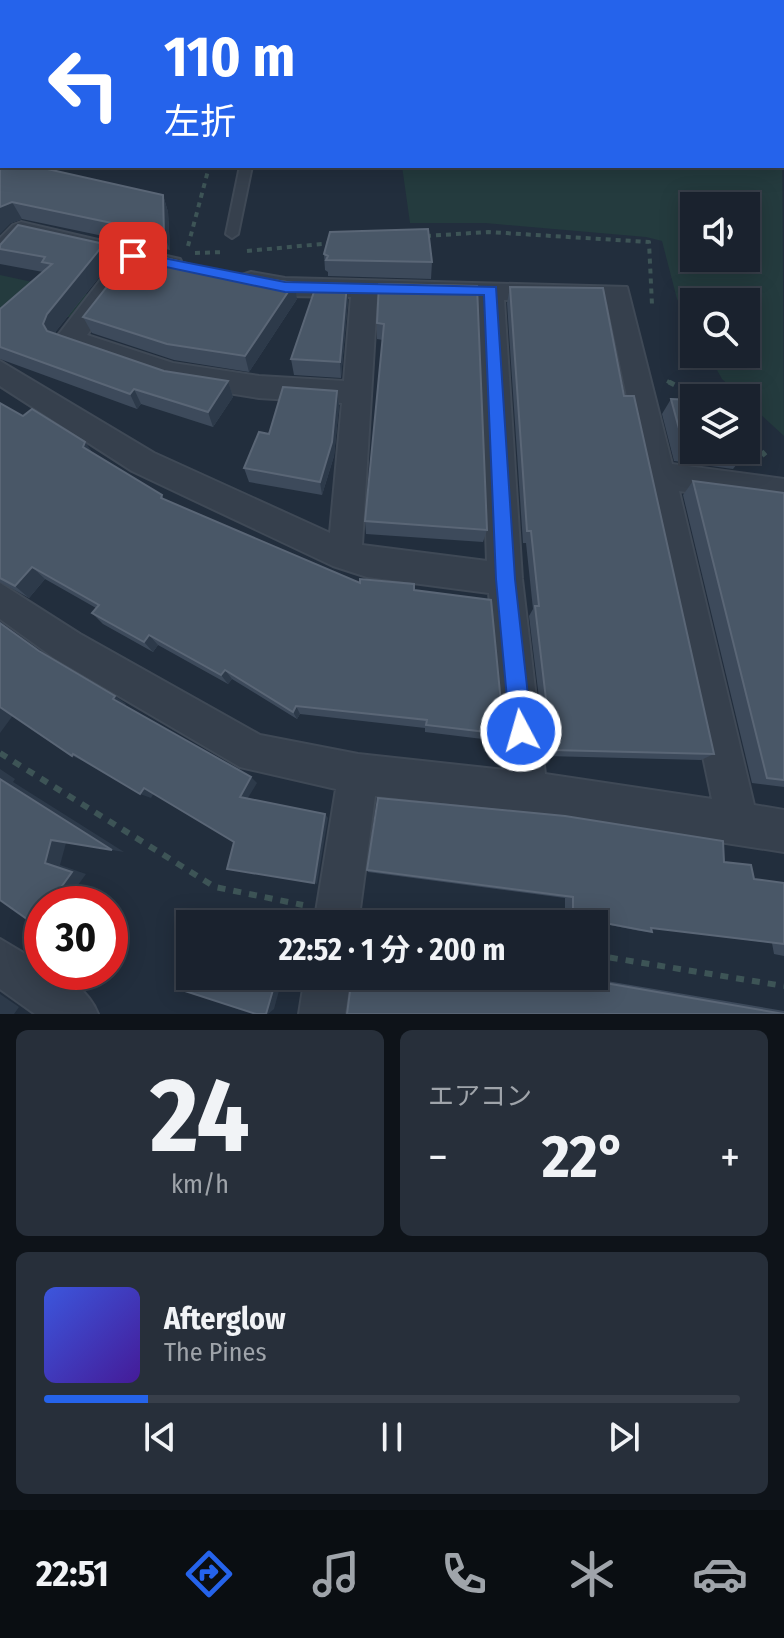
<!DOCTYPE html>
<html lang="ja">
<head>
<meta charset="utf-8">
<style>
  body { margin:0; font-family:"Fira Sans Condensed","Noto Sans JP",sans-serif; background:#272f3a; color:#f1f3f6; height:100vh; display:flex; flex-direction:column; font-size:30px; white-space:nowrap }
  * { box-sizing:border-box; margin:0 }
  p { font-size:26px; color:#9fa4aa }
  .icon { flex:none; width:44px; height:44px; fill:none; stroke:currentColor; stroke-width:2; stroke-linecap:round; stroke-linejoin:round }
  .map { position:relative; height:1014px; overflow:hidden }
  .drawer { display:flex; flex-direction:column; gap:16px; padding:16px; background:#0e1319; flex:1 }
  .drawer>* { flex:none }
  .banner { position:absolute; left:0px; top:0px; width:784px; height:168px; box-shadow:0 4px 20px #0003,0 0 0 2px #383f4a; background:#2563eb; color:#fff; overflow:hidden }
  .controls { position:absolute; left:680px; top:192px; display:grid; gap:16px }
  .controls a { display:grid; place-items:center; width:80px; height:80px; border-radius:0px; background:#1a222e; box-shadow:0 4px 20px #0003,0 0 0 2px #383f4a; font-size:40px }
  .speed { position:absolute; left:24px; top:886px; display:flex; gap:16px; font-size:40px; font-weight:700; text-align:center }
  .speed>* { display:grid; place-content:center; width:104px; height:104px; border-radius:50%; background:#1a222e; box-shadow:0 4px 20px #0003,0 0 0 2px #383f4a; line-height:1 }
  .speed .limit { border:12px solid #d22; background:#fff; color:#111 }
  .pin { position:absolute; display:grid; place-items:center; width:68px; height:68px; color:#fff; margin:-34px; border-radius:16px; box-shadow:0 4px 12px #0006 }
  .me { position:absolute; width:88px; margin:-44px; rotate:354deg; stroke-linejoin:round; filter:drop-shadow(0 0 6px #0008) }
  .turn { display:flex; align-items:center; gap:28px; height:168px; padding:0 32px; font-size:36px }
  .turn .icon { width:104px; height:104px; stroke-width:2.5 }
  .turn b { display:block; font-size:56px; line-height:68px }
  .big { font-size:60px; font-weight:700; line-height:1.1 }
  .drawer .tile { flex:1; display:flex; flex-direction:column; justify-content:center; gap:12px; min-width:0; padding:0 28px; border-radius:12px; background:#272f3a }
  .drawer .dial { align-items:center; gap:0 }
  .dial b { font-size:104px; line-height:1 }
  .song { display:flex; align-items:center; gap:24px }
  .cover { width:96px; height:96px; border-radius:12px; background:linear-gradient(135deg,hsl(230 70% 55%),hsl(260 70% 35%)) }
  .played { height:8px; border-radius:4px; background:linear-gradient(90deg,#2563eb 15%,#383f4a 15%) }
  .keys { display:flex; justify-content:space-around; direction:ltr }
  .heat { display:flex; justify-content:space-between; align-items:center; font-size:44px; direction:ltr }
  .drawer .tiles { flex:1; display:grid; gap:16px; grid-template-columns:1fr 1fr }
  .tile:last-child { grid-column:span 2 }
  .trip { position:absolute; left:176px; top:910px; width:432px; height:80px; border-radius:0px; background:#1a222e; box-shadow:0 4px 20px #0003,0 0 0 2px #383f4a; font-weight:700; line-height:80px; text-align:center }
  .menu { display:flex; height:128px; justify-content:space-around; align-items:center; background:#0a0e12; color:#9fa4aa }
  .menu .icon { width:56px; height:56px }
  .menu .on { color:#2563eb }
  .menu b { font-size:36px; color:#f1f3f6 }
  .map>svg:first-child { display:block }
</style>
</head>
<body>
<div class="map">
<svg width="784" height="1014" viewBox="0 0 784 1014">
  <rect width="100%" height="100%" fill="#222e3d"/>
  <g fill="#243b3e" fill-rule="evenodd">
    <path d="M782,124l2,312 -62,-57 -14,-25h38v-52h-52v27l-17,-30 -15,-58 -16,-4 -161,-14h-75l-8,-57h380zM694,206h52v52h-52z"/>
    <polygon points="0,275 92,295 73,318 28,309 0,332"/>
  </g>
  <g fill="none" stroke-linecap="round" stroke-linejoin="round">
    <g stroke="#3f4956" stroke-width="4">
      <polygon id="lane" points="240,166 252,166 238,234 232,238 226,234"/>
    </g>
    <g stroke="#3f4956" stroke-width="4">
      <g id="street">
        <rect x="0" y="24" width="2" height="11"/>
        <polygon points="21,222 171,257 180,259 183,265 180,271 171,273 26,239 9,259 0,261 0,238 13,225"/>
        <path d="M251,272l34,6 342,9 45,177 112,15v26l-105,-14 75,314 30,5v42l-257,-40 -152,-16 -17,128h-44l22,-135 -96,-22 -186,-109 -54,-39v-36l80,51 180,101 98,19 147,16 -16,-177 -122,-16 -34,-11 -201,-95 -132,-85v-25l154,92 176,80 12,-130 -83,-5 -87,-14 -113,-38 -4,-7 47,-61h18l4,6 -37,51 86,28 86,13 85,5 7,-84 -66,-1 -43,-9 -4,-6 4,-6zM377,297l101,2 9,262 -125,-16zM504,300l103,2 105,497 -167,-25 -23,-195z"/>
        <path d="M0,939l42,25v8c24,0 48,21 56,42h-63l-35,-25z"/>
        <polygon points="305,976 351,976 345,1014 299,1014"/>
      </g>
    </g>
    <g stroke="#3f4956" stroke-width="4">
      <g id="secondary">
        <polygon points="137,0 166,0 167,2 139,2"/>
        <polygon points="782,109 784,110 784,128 782,127"/>
        <polygon points="2,145 2,164 0,165 0,146"/>
      </g>
    </g>
    <g stroke="#3d5456" stroke-width="4" stroke-dasharray="5 5" stroke-linecap="butt">
      <polyline points="426,236 488,232 649,242 652,305"/>
      <polyline points="188,246 209,167"/>
      <polyline points="247,251 332,243"/>
      <polyline points="195,253 225,252"/>
      <polyline points="667,381 673,384"/>
    </g>
    <g stroke="#3d5456" stroke-width="5" stroke-dasharray="6 6" stroke-linecap="butt">
      <polyline points="669,382 700,398"/>
      <polyline points="746,433 769,460"/>
    </g>
    <g stroke="#3d5456" stroke-width="6" stroke-dasharray="8 8" stroke-linecap="butt">
      <polyline points="0,753 215,887 303,905"/>
      <polyline points="376,919 408,924"/>
      <polyline points="594,955 784,986"/>
    </g>
    <use href="#lane" fill="#36404d" fill-rule="evenodd"/>
    <use href="#street" fill="#36404d" fill-rule="evenodd"/>
    <use href="#secondary" fill="#444f60" fill-rule="evenodd"/>
  </g>
  <g fill="#3d4a5b">
    <polygon points="360,0 434,0 432,2 368,2"/>
    <polygon points="460,0 713,0 713,2 477,2"/>
    <polygon points="0,170 163,195 168,212 170,250 22,219 11,223"/>
    <polygon points="0,245 112,261 56,331 55,334 164,371 228,381 233,397 213,427 141,404 137,409 0,359 0,309 43,272 0,264"/>
    <polygon points="324,254 432,262 431,279 328,276 328,272 325,270"/>
    <polygon points="347,284 348,300 341,378 294,375 291,359"/>
    <polygon points="379,284 487,530 483,542 366,534 365,521 383,340 377,339 377,323"/>
    <polygon points="510,287 624,396 714,754 701,760 546,756 529,616 533,609 526,543 523,543 507,303"/>
    <polygon points="297,299 249,372 174,360 92,333 83,317"/>
    <polygon points="337,391 339,406 334,456 322,495 249,482 244,468 269,434"/>
    <polygon points="671,399 694,400 694,450 743,450 744,455 733,469 674,461 662,414"/>
    <polygon points="0,403 23,416 85,442 92,453 162,495 164,500 360,583 414,590 504,734 499,741 425,732 425,728 300,714 297,719 232,679 228,684 158,645 153,652 103,624 92,613 96,608 45,579 29,598 0,582"/>
    <polygon points="693,481 784,493 784,787 752,783 683,495"/>
    <polygon points="724,862 754,879 784,883 784,956 774,954 772,943 651,928 652,932 640,931 565,916 565,898 368,872 367,870"/>
    <polygon points="352,976 554,976 567,978 567,976 577,976 784,1011 784,1014"/>
  </g>
  <g fill="#2d3a4a">
    <polygon points="421,0 434,0 432,2 421,2"/>
    <polygon points="163,195 168,212 170,250 164,234"/>
    <polygon points="12,202 22,219 11,223 0,234 0,207"/>
    <polygon points="104,244 112,261 56,331 52,340 43,324 47,314"/>
    <polygon points="294,283 297,299 249,372 245,356"/>
    <polygon points="347,284 348,300 341,378 340,362"/>
    <polygon points="228,381 233,397 213,427 208,412"/>
    <polygon points="134,389 141,404 137,409 130,394"/>
    <polygon points="337,391 339,406 334,456 322,495 320,482"/>
    <polygon points="85,442 95,456 83,447"/>
    <polygon points="32,567 45,579 29,598 15,586"/>
    <polygon points="149,635 158,645 153,652 144,642"/>
    <polygon points="225,670 232,679 228,684 221,675"/>
    <polygon points="115,696 126,704 124,707 113,699"/>
    <polygon points="296,706 300,714 297,719 293,712"/>
    <polygon points="0,707 14,714 0,733"/>
    <polygon points="73,754 87,760 85,762 72,756"/>
    <polygon points="0,769 15,779 13,782 124,852 112,850 0,779"/>
    <polygon points="251,777 257,783 246,801 240,797"/>
    <polygon points="144,788 154,793 151,798 140,794"/>
    <polygon points="325,814 328,818 317,884 314,883"/>
    <polygon points="51,840 66,843 60,865 86,874 64,904 49,904 45,863"/>
    <polygon points="42,913 42,924 34,924"/>
    <polygon points="215,916 238,924 223,924 203,917"/>
    <polygon points="277,976 283,976 274,1009 268,1014 266,1014"/>
    <polygon points="0,994 19,1007 14,1014 0,1014"/>
  </g>
  <g fill="#495767" stroke="#5a6676" stroke-width="2">
    <polygon points="576,0 713,0 713,2 578,2"/>
    <polygon points="5,166 34,166 163,195 164,234 12,202 0,207 0,170"/>
    <polygon points="18,225 104,244 47,314 43,324 47,331 164,371 228,381 208,412 134,389 130,394 0,347 0,309 52,264 42,262 45,257 0,249 0,245"/>
    <polygon points="428,229 432,262 326,260 328,256 324,254 330,232"/>
    <polygon points="135,251 238,275 294,283 245,356 167,344 83,317"/>
    <polygon points="317,283 347,284 340,362 291,359"/>
    <polygon points="379,284 477,286 487,530 365,521 384,324 377,323"/>
    <polygon points="510,287 603,288 624,396 634,396 714,754 552,750 535,606 539,606 531,531 527,531"/>
    <polygon points="283,387 337,391 332,442 320,482 244,468 259,432 269,434"/>
    <polygon points="671,399 694,400 694,448 684,447"/>
    <polygon points="0,403 23,416 32,409 85,442 83,447 162,495 161,498 360,583 360,579 414,584 414,590 491,600 504,734 426,725 427,720 296,706 293,712 225,670 221,675 149,635 144,642 92,613 99,605 32,567 15,586 0,578"/>
    <polygon points="706,450 743,450 744,455"/>
    <polygon points="693,481 784,493 784,780 767,778"/>
    <polygon points="0,623 39,651 115,696 113,699 251,777 240,797 325,814 314,883 227,869 234,842 144,788 140,794 73,754 72,756 0,707"/>
    <polygon points="0,779 112,850 51,840 45,863 72,872 49,904 42,904 42,913 34,924 0,900"/>
    <polygon points="378,798 565,816 723,841 724,862 751,865 754,879 784,883 784,944 651,928 652,932 573,917 573,897 367,870"/>
    <polygon points="203,917 223,924 201,924"/>
    <polygon points="190,956 190,976 277,976 266,1014 256,1014 179,989"/>
    <polygon points="352,976 540,976 576,982 576,978 784,1014 347,1014"/>
  </g>
  <polygon fill="#2563eb" stroke="#184099" stroke-width="2" points="133,252 285,282 496,287 515,579 532,731 529,739 521,742 513,739 510,731 496,579 484,295 285,292 128,259 128,253"/>
</svg>
<div class="controls">
<a><svg class="icon" aria-label="sound" viewBox="0 0 24 24"><path d="M4 9h4l5-4v14l-5-4H4zM17 9q2 3 0 6"/></svg></a>
<a><svg class="icon" aria-label="search" viewBox="0 0 24 24"><circle cx="10" cy="10" r="6"/><path d="M15 15l6 6"/></svg></a>
<a><svg class="icon" aria-label="layers" viewBox="0 0 24 24"><path d="M12 4l9 5-9 5-9-5zM3 14l9 5 9-5"/></svg></a>
</div>
<div class="speed"><div class="limit">30</div></div>
<div class="pin" style="left:133px;top:256px;background:#d93025"><svg class="icon" aria-label="arrive" viewBox="0 0 24 24"><path d="M6 21V4h12l-3 4 3 4H6"/></svg></div>
<svg class="me" style="left:521px;top:731px" viewBox="-20 -20 40 40"><circle r="17" fill="#2563eb" stroke="#fff" stroke-width="3"/><path d="M0-11L8 9 0 5-8 9z" fill="#fff"/></svg>
<div class="trip">22:52 · 1 分 · 200 m</div>
<div class="banner">
<div class="turn"><svg class="icon" aria-label="left" viewBox="0 0 24 24"><path d="M17 20v-9H6M10 6l-5 5 5 5"/></svg><div><b>110 m</b>左折</div></div>
</div>
</div>
<section class="drawer">
<div class="tiles">
<div class="tile dial"><b>24</b><p>km/h</p></div>
<div class="tile"><p>エアコン</p>
<div class="heat"><a>−</a><b class="big">22°</b><a>+</a></div>
</div>
<div class="tile">
<div class="song"><i class="cover"></i><div><b>Afterglow</b><p>The Pines</p></div></div>
<div class="played"></div>
<div class="keys"><svg class="icon" aria-label="previous" viewBox="0 0 24 24"><path d="M18 5L8 12l10 7zM5 5v14"/></svg><svg class="icon" aria-label="pause" viewBox="0 0 24 24"><path d="M8 5v14M16 5v14"/></svg><svg class="icon" aria-label="next" viewBox="0 0 24 24"><path d="M6 5l10 7-10 7zM19 5v14"/></svg></div>
</div>
</div>
</section>
<nav class="menu">
<b>22:51</b>
<svg class="icon on" aria-label="directions" viewBox="0 0 24 24"><path d="M12 3l9 9-9 9-9-9zM9 14v-3h6M13 9l2 2-2 2"/></svg>
<svg class="icon" aria-label="music" viewBox="0 0 24 24"><path d="M9 18V5l10-2v13"/><circle cx="6" cy="18" r="3"/><circle cx="16" cy="16" r="3"/></svg>
<svg class="icon" aria-label="phone" viewBox="0 0 24 24"><path d="M5 4h4l2 5-3 2q2 4 5 5l2-3 5 2v4C11 20 4 13 5 4z"/></svg>
<svg class="icon" aria-label="climate" viewBox="0 0 24 24"><path d="M12 3v18M4 7l16 10M4 17L20 7"/></svg>
<svg class="icon" aria-label="car" viewBox="0 0 24 24"><path d="M5 17H2v-5l4-1 3-4h7l3 4 3 1v5h-3M9 17h6M6 11h13"/><circle cx="7" cy="17" r="2"/><circle cx="17" cy="17" r="2"/></svg>
</nav>
</body>
</html>
